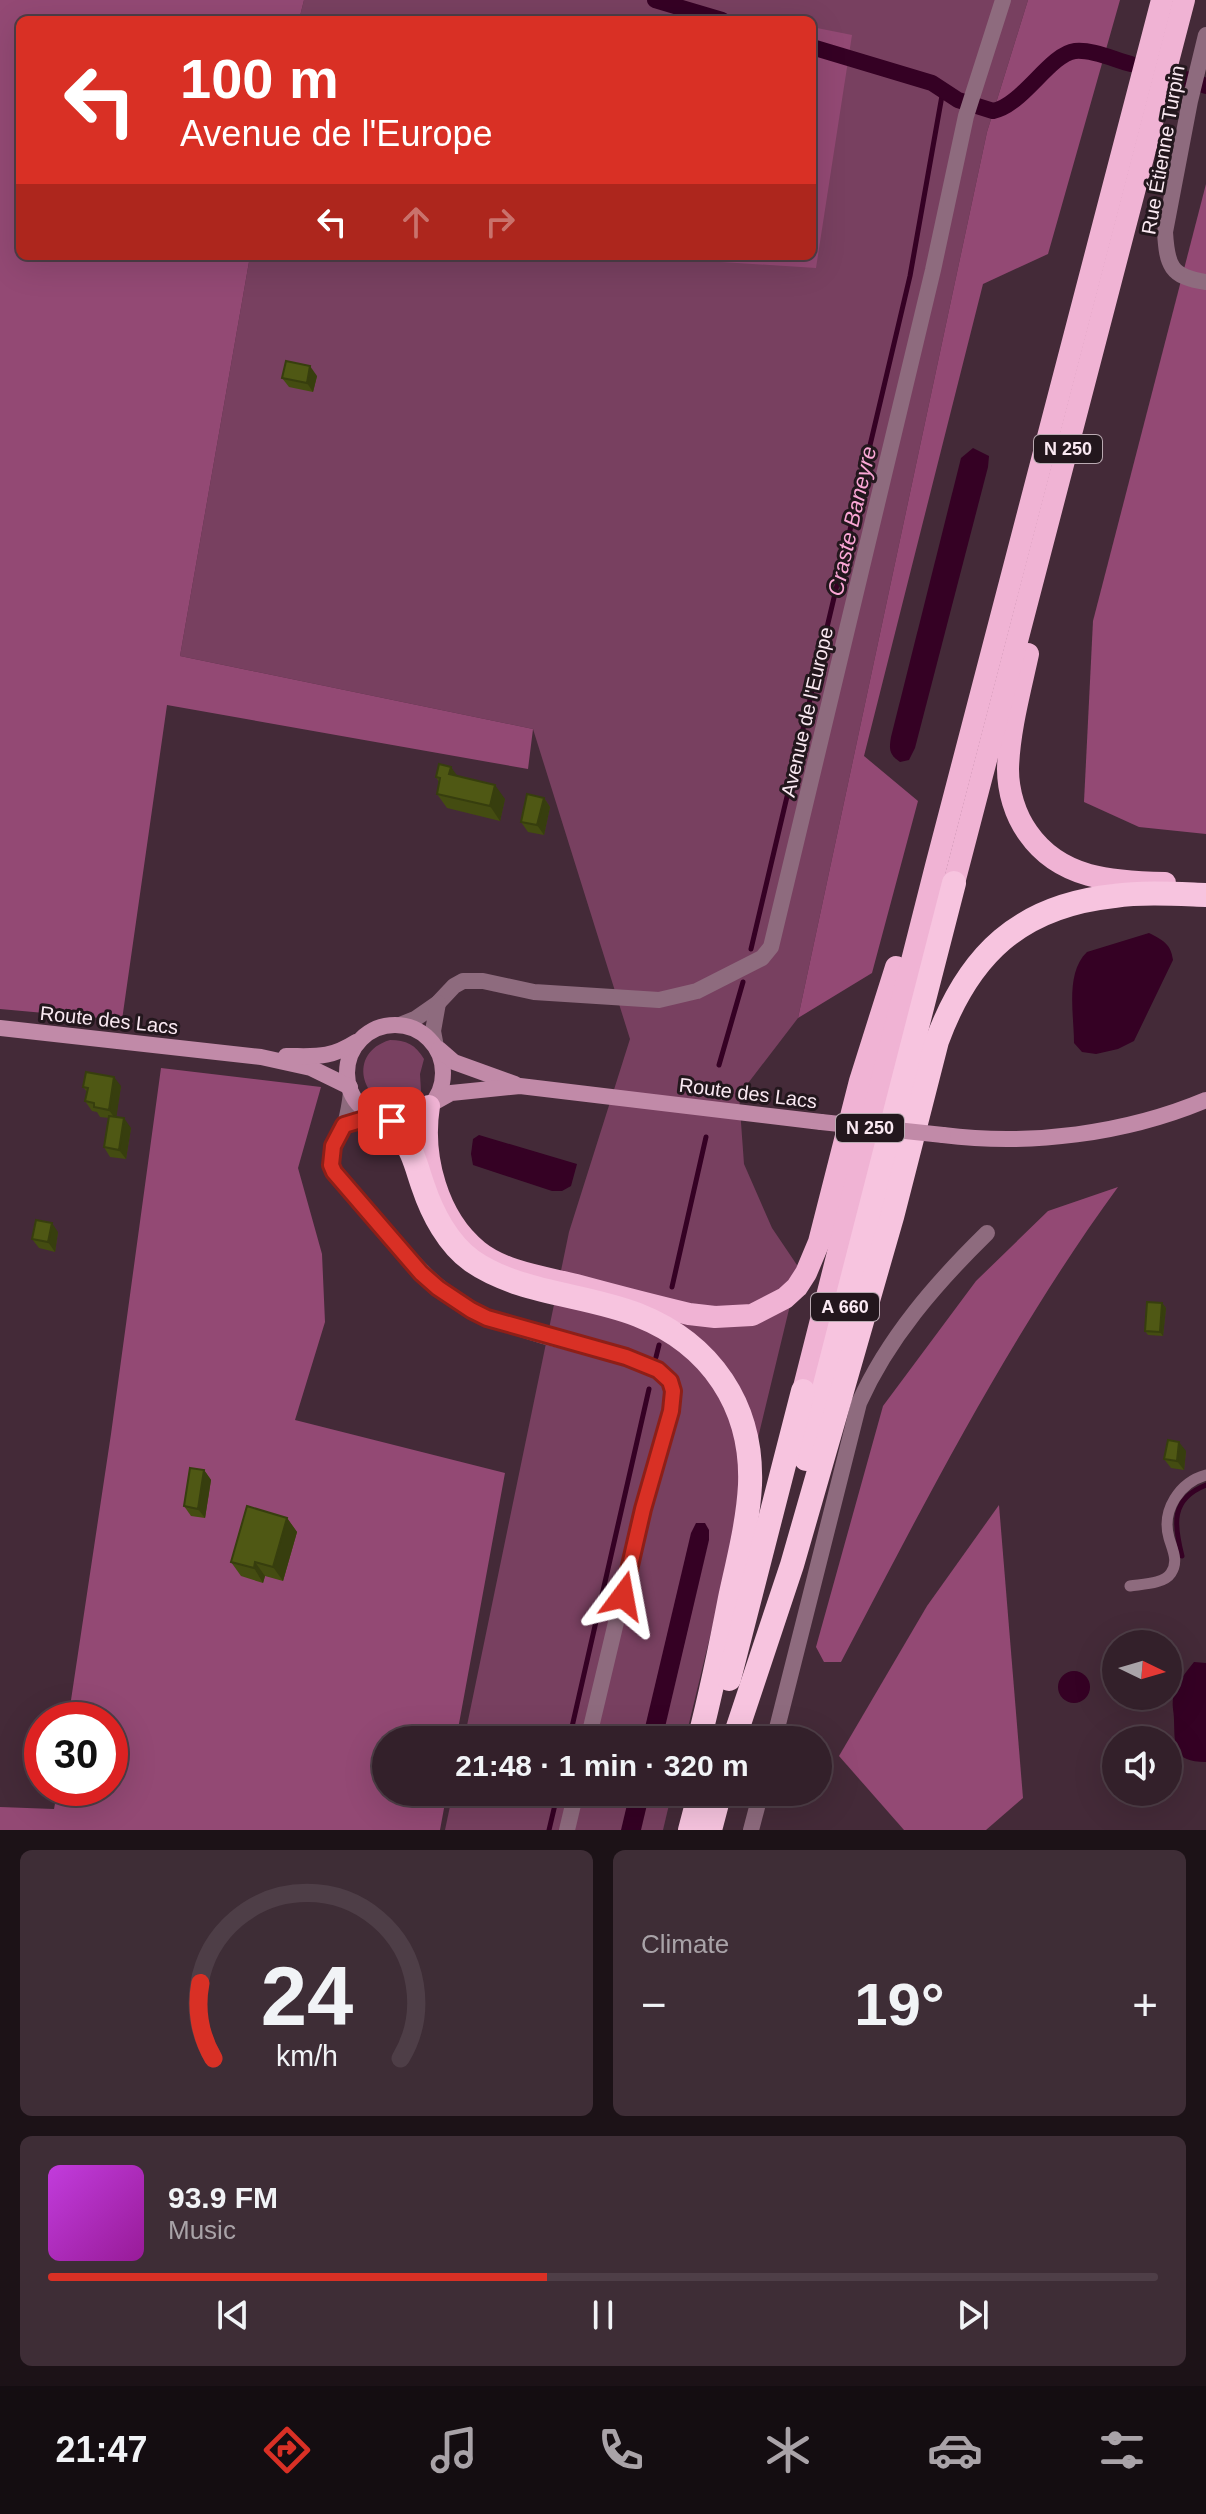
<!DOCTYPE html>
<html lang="en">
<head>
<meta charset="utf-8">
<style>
  body { margin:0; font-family:Helvetica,sans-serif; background:#3e2d36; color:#f1f3f6; height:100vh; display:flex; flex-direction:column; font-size:30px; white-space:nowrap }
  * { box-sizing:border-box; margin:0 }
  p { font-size:26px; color:#a9a3a8 }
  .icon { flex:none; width:44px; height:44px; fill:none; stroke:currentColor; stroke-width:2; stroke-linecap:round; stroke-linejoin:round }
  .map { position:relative; height:1830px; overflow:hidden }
  .panel { display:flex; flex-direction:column; gap:20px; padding:20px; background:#1c1217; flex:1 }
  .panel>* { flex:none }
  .banner { position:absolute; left:16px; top:16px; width:800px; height:244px; border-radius:12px; box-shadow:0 8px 32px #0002,0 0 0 2px #4e3e47; background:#d93025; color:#fff; overflow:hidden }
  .needle { width:52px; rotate:95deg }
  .controls { position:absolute; left:1102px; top:1630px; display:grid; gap:16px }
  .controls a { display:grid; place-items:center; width:80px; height:80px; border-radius:50%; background:#33202a; box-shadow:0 8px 32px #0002,0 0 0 2px #4e3e47; font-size:40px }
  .speed { position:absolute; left:24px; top:1702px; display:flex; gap:16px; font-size:40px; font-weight:700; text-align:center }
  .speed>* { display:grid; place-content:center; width:104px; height:104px; border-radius:50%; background:#33202a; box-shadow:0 8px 32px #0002,0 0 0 2px #4e3e47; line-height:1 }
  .speed .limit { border:12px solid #d22; background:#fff; color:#111 }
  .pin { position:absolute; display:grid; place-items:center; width:68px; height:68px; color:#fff; margin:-34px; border-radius:16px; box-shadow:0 4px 12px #0006 }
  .me { position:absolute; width:88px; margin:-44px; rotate:13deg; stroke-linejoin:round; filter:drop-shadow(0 0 6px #0008) }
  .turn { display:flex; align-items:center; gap:28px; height:168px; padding:0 32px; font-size:36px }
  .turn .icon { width:104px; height:104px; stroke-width:2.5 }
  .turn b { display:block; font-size:56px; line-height:68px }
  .lanes { display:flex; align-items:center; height:76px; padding:0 32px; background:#0003; justify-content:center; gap:40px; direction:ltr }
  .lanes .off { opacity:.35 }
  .big { font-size:60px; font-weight:800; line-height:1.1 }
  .panel .tile { flex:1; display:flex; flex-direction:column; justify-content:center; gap:12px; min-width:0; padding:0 28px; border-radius:12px; background:#3e2d36 }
  .panel .dial { align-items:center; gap:0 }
  .dial svg { height:208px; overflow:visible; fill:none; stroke:#4e3e47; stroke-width:7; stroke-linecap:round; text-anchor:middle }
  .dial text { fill:#f1f3f6; stroke:none }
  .song { display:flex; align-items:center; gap:24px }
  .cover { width:96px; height:96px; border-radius:12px; background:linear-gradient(135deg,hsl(290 70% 55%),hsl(300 70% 35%)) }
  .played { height:8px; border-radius:4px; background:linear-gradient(90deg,#d93025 45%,#4e3e47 45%) }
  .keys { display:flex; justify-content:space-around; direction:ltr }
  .heat { display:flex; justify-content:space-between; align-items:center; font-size:44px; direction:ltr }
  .panel .tiles { flex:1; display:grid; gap:20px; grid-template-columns:1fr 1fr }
  .tile:last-child { grid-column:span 2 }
  .trip { position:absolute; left:372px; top:1726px; width:460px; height:80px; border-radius:40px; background:#33202a; box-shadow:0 8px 32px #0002,0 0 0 2px #4e3e47; font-weight:800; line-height:80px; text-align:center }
  .dock { display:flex; height:128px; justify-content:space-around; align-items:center; background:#140d11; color:#a9a3a8 }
  .dock .icon { width:56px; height:56px }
  .dock .selected { color:#d93025 }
  .dock b { font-size:36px; color:#f1f3f6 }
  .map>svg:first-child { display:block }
</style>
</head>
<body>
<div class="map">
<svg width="1206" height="1830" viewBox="0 0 1206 1830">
  <rect width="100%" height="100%" fill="#442a38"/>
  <g fill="#784060">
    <polygon points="304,0 1028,0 987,132 798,1018 739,1095 744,1164 772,1228 799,1268 685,1740 464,1740 569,1232 630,1039 533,729 180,656 250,256 812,256 812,20 299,20"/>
    <path d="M390,1040c16,0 26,5 34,19l-4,15 1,17c-42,44 -88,-34 -31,-51z"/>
    <polygon points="453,1792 672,1792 663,1830 445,1830"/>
  </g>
  <g fill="#934974">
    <polygon points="0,0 304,0 299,20 20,20 20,256 250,256 180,656 533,729 528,769 167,705 122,1020 0,1009"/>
    <polygon points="1028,0 1120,0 1048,254 983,284 864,756 918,801 872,973 798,1018 987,132"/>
    <polygon points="812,27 852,35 816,268 721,262 722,256 812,256"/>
    <polygon points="1206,184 1206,834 1139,827 1084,802 1093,621"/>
    <polygon points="161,1068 321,1087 298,1168 322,1254 325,1322 295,1420 505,1473 456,1740 386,1740 386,1792 447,1792 440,1830 0,1830 0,1807 54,1809 58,1788 110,1788 110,1720 68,1720 111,1434"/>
    <path d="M1118,1187c-108,148 -192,313 -277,475h-17l-8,-15 67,-241 93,-125 72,-70z"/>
    <polygon points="999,1505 1023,1798 986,1830 904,1830 839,1756 927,1606"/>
  </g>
  <g fill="#350124">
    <path d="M973,448l16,8 -1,11 -73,281 -6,12 -9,2c-11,-7 -11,-13 -9,-25l70,-279z"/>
    <path d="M1149,933c14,7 22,11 24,27l-39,81 -16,8 -22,5 -14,-2 -8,-9c0,-29 -9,-70 13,-91z"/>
    <polygon points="479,1135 577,1164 571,1186 562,1191 552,1191 473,1165 471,1154 473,1139"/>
    <polygon points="696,1523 705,1523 709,1530 709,1540 662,1740 642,1740 691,1533"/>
    <path d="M1194,1662l12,1v99c-34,0 -31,-16 -32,-42 0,-9 -3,-16 0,-26 4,-12 12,-22 20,-32z"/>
    <circle cx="1074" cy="1687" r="16"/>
    <polygon points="630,1792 650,1792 641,1830 621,1830"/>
  </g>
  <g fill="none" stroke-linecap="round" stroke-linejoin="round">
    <g stroke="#350124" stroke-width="5">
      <polyline points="751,949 910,276 943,90"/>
      <polyline points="719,1065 743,982"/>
      <polyline points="672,1287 706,1137"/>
      <polyline points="656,1357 659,1345"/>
      <path d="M1182,1556c-8,-31 -12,-57 24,-71"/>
      <polyline points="569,1740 649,1389"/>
      <polyline points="549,1830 558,1792"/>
    </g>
    <g stroke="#350124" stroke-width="16">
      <polyline points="655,0 722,20"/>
      <path d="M812,47l120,36 26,17 35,11c29,-5 57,-57 82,-60 17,-2 40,9 56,13"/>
      <polyline points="1186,79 1206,86"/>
    </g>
    <path stroke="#8e6b7e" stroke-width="11" d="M1130,1586c12,-2 34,-2 41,-13 8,-12 1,-24 -2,-35 -8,-28 11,-56 37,-63"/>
    <g stroke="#8e6b7e" stroke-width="16">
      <path d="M1206,35l-16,66 -25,131c2,33 5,45 41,50"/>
      <polyline points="400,1025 415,1019 438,1003 454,986 463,981 483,981 534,992 659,1000 697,991 762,958 771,947 933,270 966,116 1003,0"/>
      <polyline points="436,1047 433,1031 438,1003"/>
      <path d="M351,1092c-1,10 -3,22 -6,32 -7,17 -18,28 -11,48 13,19 30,35 45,52 33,37 62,73 108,94l56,18 65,16 50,18 12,11 3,10 -2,20 -28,98 -55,231"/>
      <path d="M774,1740l85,-337c29,-65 77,-120 128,-170"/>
      <polyline points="567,1830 576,1792"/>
      <polyline points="751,1830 761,1792"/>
    </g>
    <g stroke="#c18aa8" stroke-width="16">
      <circle cx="395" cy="1073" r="48"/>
      <polyline points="0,1028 261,1057 311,1068 350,1087"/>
      <polyline points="439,1049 454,1062 515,1084"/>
      <path d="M286,1056c30,0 43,3 70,-14"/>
      <polyline points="433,1103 451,1093 520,1086 821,1122"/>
      <path d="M943,1135c87,11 182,-1 263,-35"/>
    </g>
    <g stroke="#f0b3d4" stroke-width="22">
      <path d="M1028,654c-8,37 -19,77 -20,115 0,22 7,46 20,64 32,46 84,49 137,50"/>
      <polyline points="954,883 1184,0"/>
      <path d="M429,1106c-8,50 8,112 49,145 26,21 66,26 98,34 37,10 75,20 113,29l26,3 37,-2 33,-17 12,-11 9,-14 13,-31 41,-161 36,-114"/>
      <polyline points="803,1391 936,866 1162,0"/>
    </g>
    <g stroke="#f7c4df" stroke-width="24">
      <path d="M378,1118c8,5 17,11 23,18 12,14 16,33 22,50 9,27 25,58 49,75 48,33 113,33 166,54 73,29 115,91 112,170 -2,38 -12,76 -20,113 -9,47 -19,95 -31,142"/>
      <polyline points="806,1459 954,883"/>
      <polyline points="729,1679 803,1391"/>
      <path d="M737,1730l55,-165 100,-348 45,-176c32,-87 83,-135 177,-145 30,-4 62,-2 92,-1"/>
      <polyline points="690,1830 700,1792"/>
      <polyline points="710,1830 720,1792"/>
    </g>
    <polyline stroke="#c18aa8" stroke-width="16" points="821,1122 943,1135"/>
  </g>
  <g fill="#444c11">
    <polygon points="317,376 313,392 289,387 282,378"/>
    <polygon points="457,776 505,799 500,821 447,808 437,794 439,782 436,777"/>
    <polygon points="544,798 550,807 544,835 528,832 521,822"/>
    <polygon points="121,1086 116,1117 131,1128 126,1159 110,1157 104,1147 109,1118 100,1117 97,1112 92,1111 85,1101 87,1092 83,1087"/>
    <polygon points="58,1232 55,1252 39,1248 32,1239"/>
    <polygon points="1162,1303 1166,1308 1163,1336 1148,1335 1145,1331"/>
    <polygon points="1186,1451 1184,1470 1171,1468 1164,1459"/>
    <polygon points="204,1470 211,1480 205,1518 191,1516 184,1506"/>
    <polygon points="287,1518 297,1532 283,1581 265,1576 263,1583 241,1576 231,1562"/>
  </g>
  <g fill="#373e0e">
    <polygon points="310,366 317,376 313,392 307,383"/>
    <polygon points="451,767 461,781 449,774"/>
    <polygon points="495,785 505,799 500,821 490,806"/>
    <polygon points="544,798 550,807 544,835 537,825"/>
    <polygon points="114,1077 121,1086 116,1120 109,1110"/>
    <polygon points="124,1118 131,1128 126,1159 119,1150"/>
    <polygon points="52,1223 58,1232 55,1252 48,1242"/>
    <polygon points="1162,1303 1166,1308 1163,1336 1160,1332"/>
    <polygon points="1179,1442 1186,1451 1184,1470 1177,1461"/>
    <polygon points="204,1470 211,1480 205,1518 198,1509"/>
    <polygon points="287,1518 297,1532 283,1581 273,1567"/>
    <polygon points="255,1562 265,1576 263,1583 254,1568"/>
  </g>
  <g fill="#4f5814" stroke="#373e0e" stroke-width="2">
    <polygon points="286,361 310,366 307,383 282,378"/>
    <polygon points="439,764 451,767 449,774 495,785 490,806 437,794 440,778 436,777"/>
    <polygon points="527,794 544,798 537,825 521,822"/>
    <polygon points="86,1072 114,1077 109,1110 94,1107 94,1103 85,1101 88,1088 83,1087"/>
    <polygon points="109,1116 124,1118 119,1150 104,1147"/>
    <polygon points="36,1220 52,1223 48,1242 32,1239"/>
    <polygon points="1147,1302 1162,1303 1160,1332 1145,1331"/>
    <polygon points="1168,1440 1179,1442 1177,1461 1164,1459"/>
    <polygon points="190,1468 204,1470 198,1509 184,1506"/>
    <polygon points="247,1506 287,1518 273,1567 255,1562 254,1568 231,1562"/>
  </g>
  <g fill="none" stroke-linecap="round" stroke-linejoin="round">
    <g stroke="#8d1f18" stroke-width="20">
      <polyline id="route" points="392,1121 374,1116 344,1125 333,1146 331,1165 334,1172 421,1273 438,1288 471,1310 487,1318 626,1357 658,1370 670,1381 673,1391 671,1411 643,1509 623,1596"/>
    </g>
    <use href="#route" stroke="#d93025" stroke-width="14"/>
  </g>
  <g text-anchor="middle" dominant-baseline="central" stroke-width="6" stroke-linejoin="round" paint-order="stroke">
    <g fill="#23171d" stroke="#baaab2" stroke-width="2">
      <rect x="1034" y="435" width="68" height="28" rx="6"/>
      <rect x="836" y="1114" width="68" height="28" rx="6"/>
      <rect x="811" y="1293" width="68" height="28" rx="6"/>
    </g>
    <g font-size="18" font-weight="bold" fill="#fae9f2">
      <text x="1068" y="449">N 250</text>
      <text x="870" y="1128">N 250</text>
      <text x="845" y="1307">A 660</text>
    </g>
    <g font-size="20" fill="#fae9f2" stroke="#23171d">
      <text transform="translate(1163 150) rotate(-80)">Rue Étienne Turpin</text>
      <text transform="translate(807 712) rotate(-77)">Avenue de l'Europe</text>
      <text transform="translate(109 1020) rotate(6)">Route des Lacs</text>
      <text transform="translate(748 1093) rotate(7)">Route des Lacs</text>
    </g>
    <g font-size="22" font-style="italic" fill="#fba7d6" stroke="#23171d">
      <text transform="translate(852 521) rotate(-77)">Craste Baneyre</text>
    </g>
  </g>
</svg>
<div class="controls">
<a><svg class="needle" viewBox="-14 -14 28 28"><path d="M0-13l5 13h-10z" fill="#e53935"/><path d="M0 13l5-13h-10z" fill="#a9a3a8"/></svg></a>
<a><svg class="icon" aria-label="sound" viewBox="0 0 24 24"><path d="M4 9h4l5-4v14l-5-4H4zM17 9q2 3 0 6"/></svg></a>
</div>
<div class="speed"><div class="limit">30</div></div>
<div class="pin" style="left:392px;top:1121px;background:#d93025"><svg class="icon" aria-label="arrive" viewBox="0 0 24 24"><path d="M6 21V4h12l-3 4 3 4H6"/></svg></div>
<svg class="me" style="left:623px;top:1596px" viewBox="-20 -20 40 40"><path d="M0-17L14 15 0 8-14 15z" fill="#d93025" stroke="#fff" stroke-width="4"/></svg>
<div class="trip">21:48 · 1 min · 320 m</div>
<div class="banner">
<div class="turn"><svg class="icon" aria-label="left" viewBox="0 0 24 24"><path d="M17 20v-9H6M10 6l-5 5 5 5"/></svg><div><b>100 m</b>Avenue de l'Europe</div></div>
<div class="lanes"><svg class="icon" aria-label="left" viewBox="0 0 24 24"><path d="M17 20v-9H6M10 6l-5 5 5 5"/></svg><svg class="icon off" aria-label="ahead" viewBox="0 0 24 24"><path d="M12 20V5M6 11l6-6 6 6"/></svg><svg class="icon off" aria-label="right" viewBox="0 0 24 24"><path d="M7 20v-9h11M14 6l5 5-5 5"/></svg></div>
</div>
</div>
<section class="panel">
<div class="tiles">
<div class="tile dial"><svg viewBox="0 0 100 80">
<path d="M14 69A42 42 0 1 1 86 69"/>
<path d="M14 69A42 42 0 0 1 9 40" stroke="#d93025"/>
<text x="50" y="56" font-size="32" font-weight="700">24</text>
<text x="50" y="72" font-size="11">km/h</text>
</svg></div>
<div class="tile"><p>Climate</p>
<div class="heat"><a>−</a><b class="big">19°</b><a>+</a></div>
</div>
<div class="tile">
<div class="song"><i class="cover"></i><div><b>93.9 FM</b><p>Music</p></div></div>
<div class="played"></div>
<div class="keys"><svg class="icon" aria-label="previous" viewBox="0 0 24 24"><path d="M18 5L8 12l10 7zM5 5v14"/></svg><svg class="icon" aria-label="pause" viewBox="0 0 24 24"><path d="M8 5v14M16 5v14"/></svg><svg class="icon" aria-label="next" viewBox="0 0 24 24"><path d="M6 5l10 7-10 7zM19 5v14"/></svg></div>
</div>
</div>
</section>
<nav class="dock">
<b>21:47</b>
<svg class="icon selected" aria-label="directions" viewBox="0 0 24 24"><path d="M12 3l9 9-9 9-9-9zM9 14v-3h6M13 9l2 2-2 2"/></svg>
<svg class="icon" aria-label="music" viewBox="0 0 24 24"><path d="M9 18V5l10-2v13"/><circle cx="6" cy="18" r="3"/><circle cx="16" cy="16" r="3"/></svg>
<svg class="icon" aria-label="phone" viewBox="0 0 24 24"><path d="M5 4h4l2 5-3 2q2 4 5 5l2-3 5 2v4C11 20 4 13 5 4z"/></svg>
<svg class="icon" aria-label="climate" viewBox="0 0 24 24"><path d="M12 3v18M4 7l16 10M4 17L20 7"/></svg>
<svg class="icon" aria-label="car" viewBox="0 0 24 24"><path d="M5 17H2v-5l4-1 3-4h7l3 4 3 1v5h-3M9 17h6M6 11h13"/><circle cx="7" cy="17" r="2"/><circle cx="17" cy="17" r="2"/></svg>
<svg class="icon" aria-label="filters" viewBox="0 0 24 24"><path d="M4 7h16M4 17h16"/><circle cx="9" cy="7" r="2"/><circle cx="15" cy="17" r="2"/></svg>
</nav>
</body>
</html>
